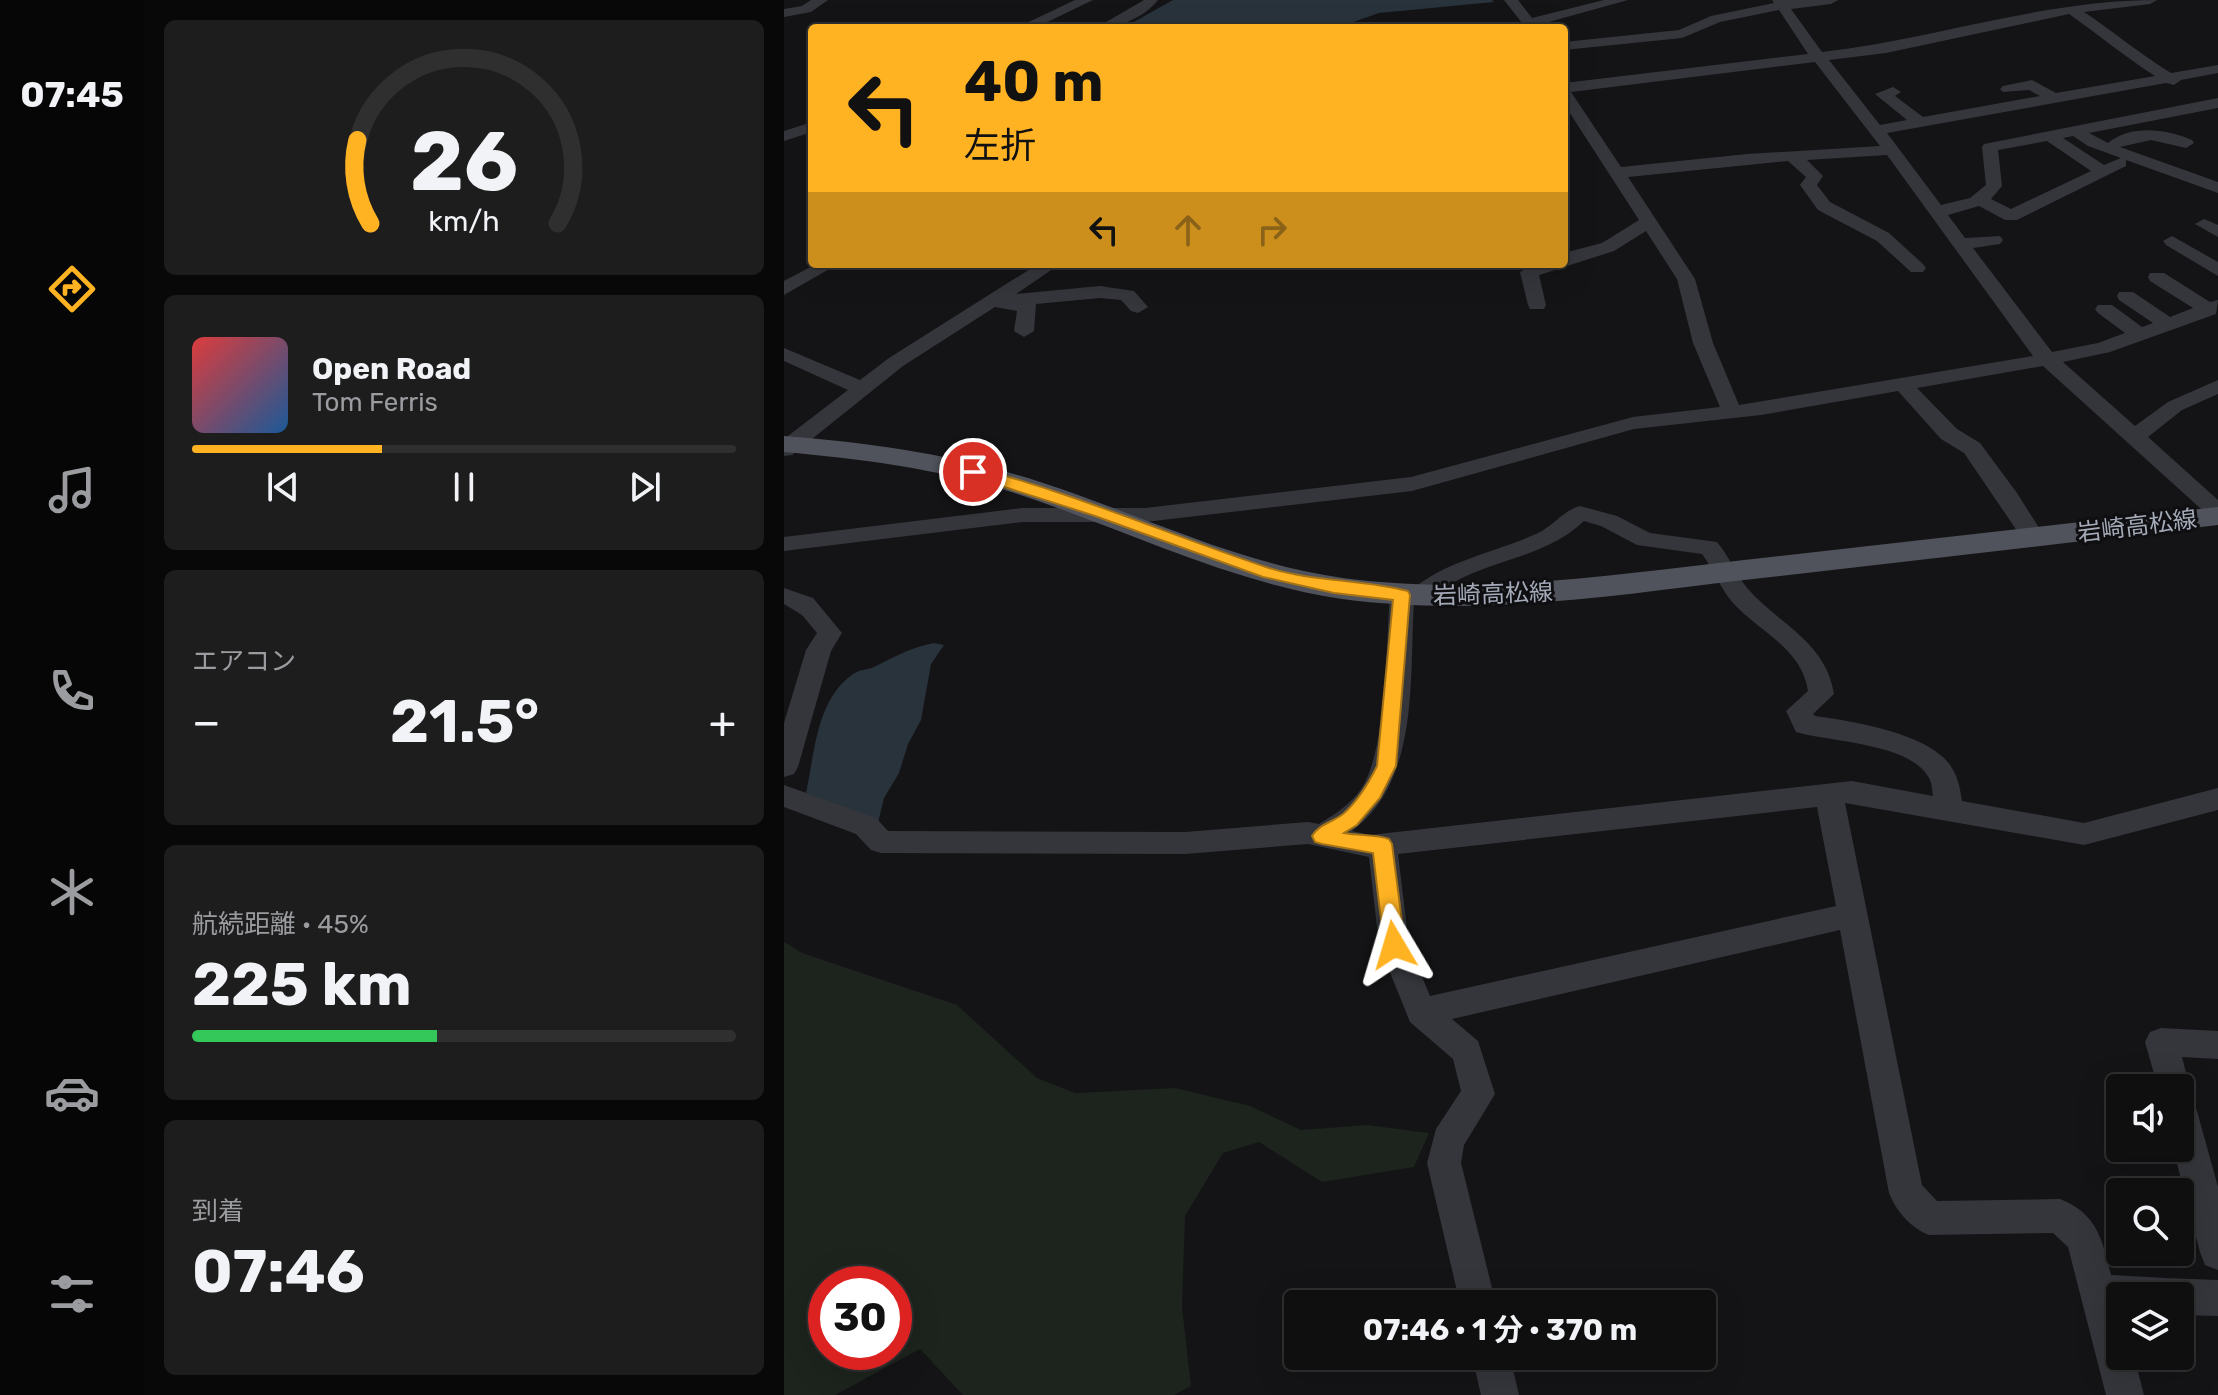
<!DOCTYPE html>
<html lang="ja">
<head>
<meta charset="utf-8">
<style>
  body { margin:0; font-family:Rubik,"Noto Sans JP",sans-serif; background:#1d1d1e; color:#f1f3f6; height:100vh; display:flex; flex-direction:column; font-size:30px; white-space:nowrap }
  * { box-sizing:border-box; margin:0 }
  p { font-size:26px; color:#9b9c9f }
  .icon { flex:none; width:44px; height:44px; fill:none; stroke:currentColor; stroke-width:2; stroke-linecap:round; stroke-linejoin:round }
  .map { position:relative; flex:1; overflow:hidden }
  .sheet { display:flex; flex-direction:column; gap:20px; padding:20px; background:#080809; width:640px }
  .sheet>* { flex:none }
  .banner { position:absolute; left:24px; top:24px; width:760px; height:244px; border-radius:8px; box-shadow:0 8px 32px #0002,0 0 0 2px #2f2f30; background:#ffb323; color:#111; overflow:hidden }
  .fabs { position:absolute; left:1322px; top:1074px; display:grid; gap:16px }
  .fabs a { display:grid; place-items:center; width:88px; height:88px; border-radius:8px; background:#0f0f10; box-shadow:0 8px 32px #0002,0 0 0 2px #2f2f30; font-size:40px }
  .speed { position:absolute; left:24px; top:1266px; display:flex; gap:16px; font-size:40px; font-weight:700; text-align:center }
  .speed>* { display:grid; place-content:center; width:104px; height:104px; border-radius:50%; background:#0f0f10; box-shadow:0 8px 32px #0002,0 0 0 2px #2f2f30; line-height:1 }
  .speed .limit { border:12px solid #d22; background:#fff; color:#111 }
  .pin { position:absolute; display:grid; place-items:center; width:68px; height:68px; color:#fff; margin:-34px; border:4px solid #fff; border-radius:50%; box-shadow:0 2px 8px #0007 }
  .me { position:absolute; width:88px; margin:-44px; rotate:353deg; stroke-linejoin:round; filter:drop-shadow(0 0 6px #0008) }
  .turn { display:flex; align-items:center; gap:28px; height:168px; padding:0 24px; font-size:36px }
  .turn .icon { width:104px; height:104px; stroke-width:2.5 }
  .turn b { display:block; font-size:56px; line-height:68px }
  .lanes { display:flex; align-items:center; height:76px; padding:0 24px; background:#0003; justify-content:center; gap:40px; direction:ltr }
  .lanes .off { opacity:.35 }
  .big { font-size:60px; font-weight:700; line-height:1.1 }
  .sheet .card { flex:1; display:flex; flex-direction:column; justify-content:center; gap:12px; min-width:0; padding:0 28px; border-radius:12px; background:#1d1d1e }
  .sheet .dial { align-items:center; gap:0 }
  .dial svg { height:208px; overflow:visible; fill:none; stroke:#2f2f30; stroke-width:7; stroke-linecap:round; text-anchor:middle }
  .dial text { fill:#f1f3f6; stroke:none }
  .song { display:flex; align-items:center; gap:24px }
  .cover { width:96px; height:96px; border-radius:12px; background:linear-gradient(135deg,hsl(0 70% 55%),hsl(210 70% 35%)) }
  .played { height:8px; border-radius:4px; background:linear-gradient(90deg,#ffb323 35%,#2f2f30 35%) }
  .keys { display:flex; justify-content:space-around; direction:ltr }
  .heat { display:flex; justify-content:space-between; align-items:center; font-size:44px; direction:ltr }
  .charge { height:12px; border-radius:6px; background:linear-gradient(90deg,#34c759 45%,#2f2f30 0) }
  .trip { position:absolute; left:500px; top:1290px; width:432px; height:80px; border-radius:8px; background:#0f0f10; box-shadow:0 8px 32px #0002,0 0 0 2px #2f2f30; font-weight:700; line-height:80px; text-align:center }
  main { display:flex; flex:1; min-height:0 }
  .menu { display:flex; flex-direction:column; width:144px; justify-content:space-around; align-items:center; background:#060606; color:#9b9c9f }
  .menu .icon { width:56px; height:56px }
  .menu .active { color:#ffb323 }
  .menu b { font-size:36px; color:#f1f3f6 }
  .map>svg:first-child { display:block }
</style>
</head>
<body>
<main>
<nav class="menu">
<b>07:45</b>
<svg class="icon active" aria-label="directions" viewBox="0 0 24 24"><path d="M12 3l9 9-9 9-9-9zM9 14v-3h6M13 9l2 2-2 2"/></svg>
<svg class="icon" aria-label="music" viewBox="0 0 24 24"><path d="M9 18V5l10-2v13"/><circle cx="6" cy="18" r="3"/><circle cx="16" cy="16" r="3"/></svg>
<svg class="icon" aria-label="phone" viewBox="0 0 24 24"><path d="M5 4h4l2 5-3 2q2 4 5 5l2-3 5 2v4C11 20 4 13 5 4z"/></svg>
<svg class="icon" aria-label="climate" viewBox="0 0 24 24"><path d="M12 3v18M4 7l16 10M4 17L20 7"/></svg>
<svg class="icon" aria-label="car" viewBox="0 0 24 24"><path d="M5 17H2v-5l4-1 3-4h7l3 4 3 1v5h-3M9 17h6M6 11h13"/><circle cx="7" cy="17" r="2"/><circle cx="17" cy="17" r="2"/></svg>
<svg class="icon" aria-label="filters" viewBox="0 0 24 24"><path d="M4 7h16M4 17h16"/><circle cx="9" cy="7" r="2"/><circle cx="15" cy="17" r="2"/></svg>
</nav>
<section class="sheet">
<div class="card dial"><svg viewBox="0 0 100 80">
<path d="M14 69A42 42 0 1 1 86 69"/>
<path d="M14 69A42 42 0 0 1 9 37" stroke="#ffb323"/>
<text x="50" y="56" font-size="32" font-weight="700">26</text>
<text x="50" y="72" font-size="11">km/h</text>
</svg></div>
<div class="card">
<div class="song"><i class="cover"></i><div><b>Open Road</b><p>Tom Ferris</p></div></div>
<div class="played"></div>
<div class="keys"><svg class="icon" aria-label="previous" viewBox="0 0 24 24"><path d="M18 5L8 12l10 7zM5 5v14"/></svg><svg class="icon" aria-label="pause" viewBox="0 0 24 24"><path d="M8 5v14M16 5v14"/></svg><svg class="icon" aria-label="next" viewBox="0 0 24 24"><path d="M6 5l10 7-10 7zM19 5v14"/></svg></div>
</div>
<div class="card"><p>エアコン</p>
<div class="heat"><a>−</a><b class="big">21.5°</b><a>+</a></div>
</div>
<div class="card"><p>航続距離 · 45%</p><b class="big">225 km</b><div class="charge"></div></div>
<div class="card"><p>到着</p><b class="big">07:46</b></div>
</section>
<div class="map">
<svg width="1434" height="1395" viewBox="0 0 1434 1395">
  <rect width="100%" height="100%" fill="#141416"/>
  <path fill="#1c241d" fill-rule="evenodd" d="M0,942l18,11 155,52 80,73 38,15 100,-5 75,18 51,24 66,-5 62,8 -15,34 -92,15 -63,-40 -36,11 -38,63 -3,91 9,79 -17,9h-211l-43,-46 -85,46h-51zM42,1284h68v68h-68z"/>
  <g fill="#29333b">
    <polygon points="389,0 708,0 710,2 595,13 552,28 339,28"/>
    <path d="M150,643l10,2 -13,19 -10,56 -13,24 -9,29 -15,25 -6,25 -72,-30c9,-41 10,-93 47,-119 7,-5 16,-4 23,-8 20,-10 36,-19 58,-23z"/>
  </g>
  <g fill="none" stroke-linecap="round" stroke-linejoin="round">
    <g fill="#34363b" fill-rule="evenodd">
      <polygon points="27,0 44,0 27,12 0,17 0,9 18,6"/>
      <polygon points="291,0 309,0 251,28 232,28"/>
      <path d="M360,0h14c-14,18 -40,28 -62,28z"/>
      <polygon points="720,0 734,0 748,18 820,0 844,0 754,25 756,28 742,28"/>
      <path d="M988,0h66l-7,4 -40,5 31,43c113,-13 221,-52 335,-52l-7,4 -66,8c30,20 56,42 87,61l47,-8v8l-37,7 -7,5 -8,-2 -279,50 54,72 29,-7 16,-13 -4,-38 2,-3 234,-46v10l-129,25 19,10c23,-19 59,-14 84,-3l2,3 -8,5 -35,-8 -31,7 98,35v11l-92,-33v6l-109,54h-12l-26,-14 -31,9 17,23 35,-2 3,4 -3,4 -27,4 79,104 46,-9 27,-10 -27,-20 -3,-4 3,-4h14l30,22 11,-4 -34,-23 -2,-4 2,-4h14l37,25 23,-9 -43,-27 -2,-4 2,-4h14l46,29 8,-2 -2,14 -106,38 -47,10 72,64 33,-24 50,-22v14l-36,16 -34,27 70,63v19l-8,-2 -167,-151 -126,22 40,41 23,14 37,50 29,46 -4,5h-16l-62,-91 -23,-14 -43,-48 -137,24 -127,14 -222,62 -267,31h-122l-239,29v-14l239,-29h122l266,-31 222,-60 87,-10 -27,-64 -16,-64 -31,-48 -32,20 -75,24 7,30 -2,4h-14l-2,-4 -8,-33 16,-8h28v-11l38,-10 37,-23 -75,-116v-21l244,-29 -29,-44 -59,12 -38,16 -118,12v-8l115,-12 32,-14 63,-13zM1285,14c29,20 56,43 86,62l-99,17 -24,-13 -29,6 -3,3 3,3 26,-2 11,6 -117,21 -28,-21 6,-4 -8,-5 -18,7 32,26 -27,5 -51,-65 57,-7zM1031,62l65,84 -133,8 -126,13 -50,-75zM1289,136l15,10 33,12 -17,7 -41,-27zM1263,141l44,30 -80,38 -20,-10 11,-13 -4,-36zM1103,155l146,201 -294,49 -26,-62 -18,-64 -67,-102 160,-16 18,16 -6,8 18,25 59,31 34,31h12l3,-4 -3,-4 -34,-31 -59,-31 -13,-17 6,-9 -16,-16z"/>
      <polygon points="28,122 28,132 0,141 0,131"/>
      <polygon points="1420,219 1434,225 1434,237 1411,224"/>
      <polygon points="1388,236 1434,262 1434,276 1382,245 1379,241"/>
      <polygon points="32,264 54,264 0,295 0,281"/>
      <polygon points="254,264 276,264 232,294 316,286 350,291 364,307 354,313 347,311 337,300 316,298 252,304 250,331 240,337 230,331 233,311 211,307 119,366 8,455 0,456 0,439 64,390 0,361 0,348 76,380 105,358"/>
      <polygon points="351,264 375,264 366,269 354,268"/>
      <path d="M796,506l37,10 33,17 67,9c12,14 19,33 31,47 32,36 78,53 86,105l-21,20 2,2c36,5 113,17 135,49 8,11 10,23 12,36l122,22 134,-35v22l-134,35 -239,-42 77,382 15,16 123,-2c38,15 42,41 51,76 37,2 71,4 107,5v36l-38,-1v-19h-60v60h14l10,39h-38l-38,-148 -15,-14 -124,2c-18,-7 -33,-24 -40,-42l-49,-263 -388,89 26,22 17,53 -31,51 -3,18 35,141h-36l-33,-141 9,-34 25,-38 -8,-32 -43,-37 -31,-77 -10,-88 -61,-13 -123,10 -304,-1 -10,-3 -15,-16 -72,-27v-22l92,33 12,13 297,1 123,-10 11,2c15,-9 32,-20 42,-35 26,-38 25,-146 29,-194l3,-6 9,-2 9,3c38,-31 84,-37 127,-57 15,-7 26,-23 42,-27zM800,521l17,5 36,19 65,9c11,15 18,33 30,48 26,29 70,46 76,89l-22,20 10,21c33,10 115,11 133,46 3,5 3,12 4,18l-81,-15 -482,54 -18,-4c68,-50 57,-153 62,-228 16,3 28,-15 42,-22 43,-23 91,-25 128,-60zM1033,807l19,99 -406,90 -21,-51 -11,-91z"/>
      <polygon points="0,588 29,598 58,633 47,651 14,767 10,774 0,777 0,723 22,650 33,633 18,615 0,604"/>
      <polygon points="1377,1028 1434,1031 1434,1059 1398,1057 1406,1088 1402,1098 1408,1100 1413,1111 1434,1187 1434,1270 1421,1265 1416,1252 1389,1148 1396,1148 1396,1088 1374,1088 1361,1042 1366,1032"/>
      <polygon points="688,1356 726,1356 735,1395 697,1395"/>
    </g>
    <path fill="#50535b" fill-rule="evenodd" d="M0,436c88,7 175,19 259,47 99,32 196,81 300,95 135,18 268,-3 401,-18 158,-18 316,-36 474,-53v18c-158,19 -316,37 -474,55 -134,16 -267,37 -402,19 -116,-17 -223,-73 -334,-108 -73,-23 -148,-32 -224,-39z"/>
  </g>
  <path fill="#ffb323" stroke="#a67417" stroke-width="2" d="M189,467c101,26 197,68 296,101 45,14 94,11 139,23l2,4 -14,171 -16,32 -23,27 -13,8c15,3 32,1 45,6l3,5 13,101 -3,6 -8,3 -7,-3 -3,-6 -11,-92 -51,-9 -7,-2 -3,-6c7,-12 21,-14 31,-22 15,-13 25,-30 34,-48l16,-166 -59,-7 -71,-16 -168,-61 -128,-41v-7z"/>
  <g text-anchor="middle" dominant-baseline="central" stroke-width="6" stroke-linejoin="round" paint-order="stroke">
    <g font-size="24" fill="#a4aab8" stroke="#0f0f11">
      <text transform="translate(1353 526) rotate(-7)">岩崎高松線</text>
      <text transform="translate(709 594) rotate(-2)">岩崎高松線</text>
    </g>
  </g>
</svg>
<div class="fabs">
<a><svg class="icon" aria-label="sound" viewBox="0 0 24 24"><path d="M4 9h4l5-4v14l-5-4H4zM17 9q2 3 0 6"/></svg></a>
<a><svg class="icon" aria-label="search" viewBox="0 0 24 24"><circle cx="10" cy="10" r="6"/><path d="M15 15l6 6"/></svg></a>
<a><svg class="icon" aria-label="layers" viewBox="0 0 24 24"><path d="M12 4l9 5-9 5-9-5zM3 14l9 5 9-5"/></svg></a>
</div>
<div class="speed"><div class="limit">30</div></div>
<div class="pin" style="left:189px;top:472px;background:#d93025"><svg class="icon" aria-label="arrive" viewBox="0 0 24 24"><path d="M6 21V4h12l-3 4 3 4H6"/></svg></div>
<svg class="me" style="left:610px;top:945px" viewBox="-20 -20 40 40"><path d="M0-17L14 15 0 8-14 15z" fill="#ffb323" stroke="#fff" stroke-width="4"/></svg>
<div class="trip">07:46 · 1 分 · 370 m</div>
<div class="banner">
<div class="turn"><svg class="icon" aria-label="left" viewBox="0 0 24 24"><path d="M17 20v-9H6M10 6l-5 5 5 5"/></svg><div><b>40 m</b>左折</div></div>
<div class="lanes"><svg class="icon" aria-label="left" viewBox="0 0 24 24"><path d="M17 20v-9H6M10 6l-5 5 5 5"/></svg><svg class="icon off" aria-label="ahead" viewBox="0 0 24 24"><path d="M12 20V5M6 11l6-6 6 6"/></svg><svg class="icon off" aria-label="right" viewBox="0 0 24 24"><path d="M7 20v-9h11M14 6l5 5-5 5"/></svg></div>
</div>
</div>
</main>
</body>
</html>
